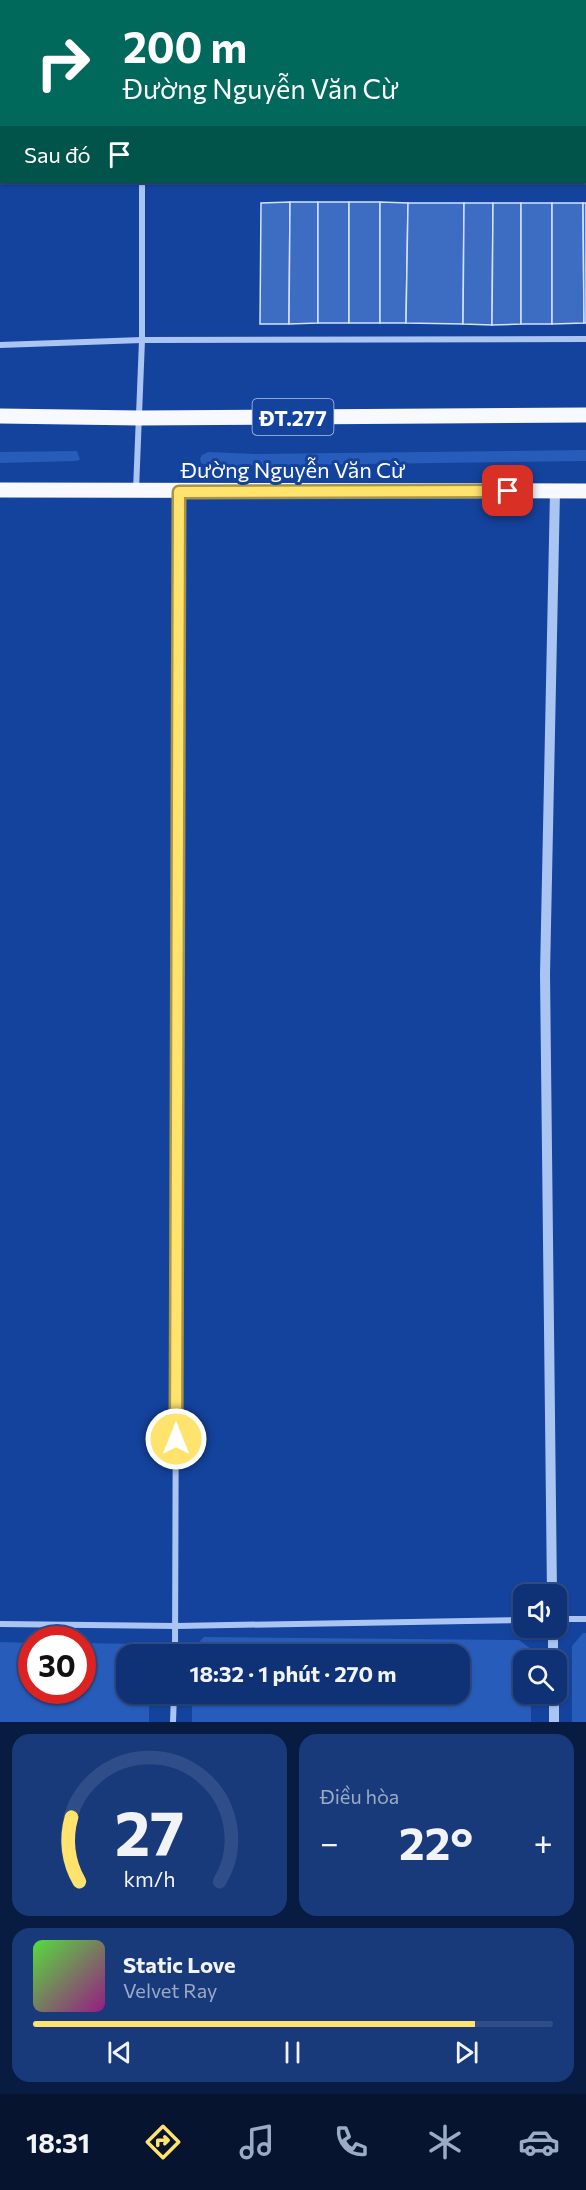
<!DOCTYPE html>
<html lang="vi">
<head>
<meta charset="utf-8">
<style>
  body { margin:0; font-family:Commissioner,sans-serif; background:#183a7b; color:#f1f3f6; height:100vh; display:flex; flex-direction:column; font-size:22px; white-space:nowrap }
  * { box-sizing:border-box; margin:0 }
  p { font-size:20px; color:#9baac5 }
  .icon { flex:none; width:33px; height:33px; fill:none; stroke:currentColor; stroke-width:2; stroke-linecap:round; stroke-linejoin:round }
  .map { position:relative; height:1722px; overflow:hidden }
  .sheet { display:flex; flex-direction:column; gap:12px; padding:12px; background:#081c41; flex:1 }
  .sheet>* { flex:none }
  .hud { position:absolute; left:0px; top:0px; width:586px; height:183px; box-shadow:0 2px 4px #0004,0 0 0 2px #2f4d88; background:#00695c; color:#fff; overflow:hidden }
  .tools { position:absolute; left:513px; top:1584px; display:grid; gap:12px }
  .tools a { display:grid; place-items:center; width:54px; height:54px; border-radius:12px; background:#0f3276; box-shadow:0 2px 4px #0004,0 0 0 2px #2f4d88; font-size:30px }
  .speed { position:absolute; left:18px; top:1626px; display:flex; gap:12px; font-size:30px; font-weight:700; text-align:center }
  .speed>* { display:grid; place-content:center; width:78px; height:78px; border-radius:50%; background:#0f3276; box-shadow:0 2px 4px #0004,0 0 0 2px #2f4d88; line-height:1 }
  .speed .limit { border:9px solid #d22; background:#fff; color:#111 }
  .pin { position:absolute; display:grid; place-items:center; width:51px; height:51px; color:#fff; margin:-26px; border-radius:12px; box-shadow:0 3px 9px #0006 }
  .me { position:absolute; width:66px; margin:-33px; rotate:0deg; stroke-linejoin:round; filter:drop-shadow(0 0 4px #0008) }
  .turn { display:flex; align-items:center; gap:21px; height:126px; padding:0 24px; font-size:27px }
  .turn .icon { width:78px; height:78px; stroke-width:2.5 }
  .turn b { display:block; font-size:42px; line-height:51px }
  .then { display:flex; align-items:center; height:57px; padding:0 24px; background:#0003; gap:12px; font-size:22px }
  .big { font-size:45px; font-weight:700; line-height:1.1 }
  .sheet .widget { flex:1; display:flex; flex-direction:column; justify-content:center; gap:9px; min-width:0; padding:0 21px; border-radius:18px; background:#183a7b }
  .sheet .dial { align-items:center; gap:0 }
  .dial svg { height:156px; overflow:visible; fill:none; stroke:#2f4d88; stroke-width:7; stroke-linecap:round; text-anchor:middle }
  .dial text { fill:#f1f3f6; stroke:none }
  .song { display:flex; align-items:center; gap:18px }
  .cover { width:72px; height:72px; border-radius:9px; background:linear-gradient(135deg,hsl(110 70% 55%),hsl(310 70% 35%)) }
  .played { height:6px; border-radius:3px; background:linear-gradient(90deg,#ffe36d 85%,#2f4d88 85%) }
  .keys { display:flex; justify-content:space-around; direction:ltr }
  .heat { display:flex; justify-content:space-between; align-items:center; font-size:33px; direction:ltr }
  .sheet .tiles { flex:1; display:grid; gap:12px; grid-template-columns:1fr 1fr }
  .widget:last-child { grid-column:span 2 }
  .trip { position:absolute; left:116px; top:1644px; width:354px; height:60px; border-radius:18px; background:#0f3276; box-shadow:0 2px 4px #0004,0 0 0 2px #2f4d88; font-weight:700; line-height:60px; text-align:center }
  .tabs { display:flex; height:96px; justify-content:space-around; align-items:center; background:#06142f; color:#9baac5 }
  .tabs .icon { width:42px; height:42px }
  .tabs .active { color:#ffe36d }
  .tabs b { font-size:27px; color:#f1f3f6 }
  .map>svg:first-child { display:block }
</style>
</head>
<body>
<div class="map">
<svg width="586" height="1722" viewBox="0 0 586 1722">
  <rect width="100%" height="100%" fill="#14439d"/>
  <g fill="#275cbb">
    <polygon points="586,450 586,461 208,466 201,463 200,459 202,455 208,452 255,454"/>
    <polygon points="77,451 80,460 75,461 0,463 0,452"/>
    <polygon points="583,1633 586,1633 586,1722 572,1722 572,1646"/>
    <polygon points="204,1637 519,1640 531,1649 531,1660 524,1660 524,1694 531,1694 531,1722 192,1722 192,1694 459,1694 459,1654 192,1654 192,1649"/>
    <polygon points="0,1642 31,1643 32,1690 82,1690 83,1643 138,1644 149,1654 126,1654 126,1694 149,1694 149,1722 0,1722"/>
  </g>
  <g fill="#3d6cc3" stroke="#d3e2fd" stroke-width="1.5">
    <rect x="354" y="0" width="29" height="2"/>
    <rect x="383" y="0" width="28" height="2"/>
    <rect x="411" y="0" width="32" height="2"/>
    <rect x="443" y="0" width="31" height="2"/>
    <rect x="474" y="0" width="27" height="2"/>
    <rect x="501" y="0" width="27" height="2"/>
    <rect x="528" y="0" width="29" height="2"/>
    <rect x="557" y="0" width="28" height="2"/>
    <rect x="585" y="0" width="1" height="44"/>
    <polygon points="290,202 289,324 260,324 261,203"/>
    <polygon points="290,202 318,202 318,323 289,324"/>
    <rect x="318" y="202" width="31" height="121"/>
    <rect x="349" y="202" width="31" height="121"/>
    <polygon points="380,202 408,203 406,323 380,323"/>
    <polygon points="408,203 464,203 463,324 406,323"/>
    <polygon points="464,203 493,203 492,325 463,324"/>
    <polygon points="493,203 521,203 521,324 492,325"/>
    <rect x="521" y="203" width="31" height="121"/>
    <polygon points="552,203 583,203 584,323 552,324"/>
    <polygon points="583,203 586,203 586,323 584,323"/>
  </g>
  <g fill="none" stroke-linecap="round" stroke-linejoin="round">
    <g stroke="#abc5f3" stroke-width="6">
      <polyline points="142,2 142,0"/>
      <polyline points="585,68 586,68"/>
      <polyline points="0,78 2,78"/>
      <polyline points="0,345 142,340 586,339"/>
      <polyline points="136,490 142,340 142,182"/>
      <polyline points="556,1619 586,1619"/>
      <polyline points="0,1624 176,1626 524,1620"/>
      <polyline points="175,1654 179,492"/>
      <polyline points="173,1722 174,1694"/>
    </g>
    <g stroke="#abc5f3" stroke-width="10">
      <polyline points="552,1594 545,974 555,491"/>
      <polyline points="553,1628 553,1660"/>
      <polyline points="554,1694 554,1722"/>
    </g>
    <g stroke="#f7f9ff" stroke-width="15">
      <polyline points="0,416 139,418 586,415"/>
      <polyline points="0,490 586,491"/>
    </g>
  </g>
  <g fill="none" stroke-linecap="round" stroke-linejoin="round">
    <g stroke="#a69447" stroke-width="15">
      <polyline id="route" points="176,1439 179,492 508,491"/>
    </g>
    <use href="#route" stroke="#ffe36d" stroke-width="10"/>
  </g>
  <g text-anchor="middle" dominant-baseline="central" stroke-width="6" stroke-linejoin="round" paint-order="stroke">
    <rect fill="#14439d" stroke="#b8c7e2" stroke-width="1.5" x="252.5" y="399" width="81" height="36" rx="4.5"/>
    <g font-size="21" font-weight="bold" fill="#fff">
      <text x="293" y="417">ĐT.277</text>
    </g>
    <g font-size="22" fill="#fff" stroke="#14439d">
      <text x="293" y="469">Đường Nguyễn Văn Cừ</text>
    </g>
  </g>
</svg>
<div class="tools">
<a><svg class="icon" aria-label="sound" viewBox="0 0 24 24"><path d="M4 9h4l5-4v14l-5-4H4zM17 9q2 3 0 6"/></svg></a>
<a><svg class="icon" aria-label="search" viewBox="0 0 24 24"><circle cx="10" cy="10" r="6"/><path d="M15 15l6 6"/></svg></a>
</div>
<div class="speed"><div class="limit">30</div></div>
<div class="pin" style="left:508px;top:491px;background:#d93025"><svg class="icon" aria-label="arrive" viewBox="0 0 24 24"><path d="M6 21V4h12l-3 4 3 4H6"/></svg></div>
<svg class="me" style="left:176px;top:1439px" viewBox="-20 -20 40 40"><circle r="17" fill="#ffe36d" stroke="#fff" stroke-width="3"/><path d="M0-11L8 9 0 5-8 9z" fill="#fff"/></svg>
<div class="trip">18:32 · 1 phút · 270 m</div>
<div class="hud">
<div class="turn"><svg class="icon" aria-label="right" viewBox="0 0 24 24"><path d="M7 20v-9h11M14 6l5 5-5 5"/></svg><div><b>200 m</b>Đường Nguyễn Văn Cừ</div></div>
<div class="then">Sau đó<svg class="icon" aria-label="arrive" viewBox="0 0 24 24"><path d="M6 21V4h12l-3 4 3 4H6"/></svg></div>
</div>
</div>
<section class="sheet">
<div class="tiles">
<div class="widget dial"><svg viewBox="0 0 100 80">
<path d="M14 69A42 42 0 1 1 86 69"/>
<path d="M14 69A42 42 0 0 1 10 36" stroke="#ffe36d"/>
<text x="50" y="56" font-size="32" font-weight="700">27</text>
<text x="50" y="72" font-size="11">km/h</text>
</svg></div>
<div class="widget"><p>Điều hòa</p>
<div class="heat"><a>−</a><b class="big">22°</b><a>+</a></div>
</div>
<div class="widget">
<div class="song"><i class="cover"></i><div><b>Static Love</b><p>Velvet Ray</p></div></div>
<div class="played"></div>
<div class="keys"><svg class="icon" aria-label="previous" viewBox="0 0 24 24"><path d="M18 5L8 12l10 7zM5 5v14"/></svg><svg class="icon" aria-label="pause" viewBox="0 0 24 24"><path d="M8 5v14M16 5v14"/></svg><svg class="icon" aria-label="next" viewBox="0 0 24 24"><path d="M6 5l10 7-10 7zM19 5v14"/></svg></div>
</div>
</div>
</section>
<nav class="tabs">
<b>18:31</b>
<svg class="icon active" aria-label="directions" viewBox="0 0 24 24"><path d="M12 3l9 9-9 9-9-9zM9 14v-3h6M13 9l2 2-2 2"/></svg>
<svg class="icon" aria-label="music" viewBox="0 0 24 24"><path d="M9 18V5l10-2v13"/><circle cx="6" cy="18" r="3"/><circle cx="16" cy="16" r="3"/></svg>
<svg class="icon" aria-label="phone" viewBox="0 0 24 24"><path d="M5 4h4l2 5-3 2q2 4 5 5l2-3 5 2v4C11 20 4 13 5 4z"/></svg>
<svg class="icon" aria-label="climate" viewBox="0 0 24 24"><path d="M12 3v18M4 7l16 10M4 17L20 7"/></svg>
<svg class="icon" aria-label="car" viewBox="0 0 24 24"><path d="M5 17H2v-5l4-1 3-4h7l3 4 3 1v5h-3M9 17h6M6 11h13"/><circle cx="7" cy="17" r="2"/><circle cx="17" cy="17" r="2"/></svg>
</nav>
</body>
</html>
